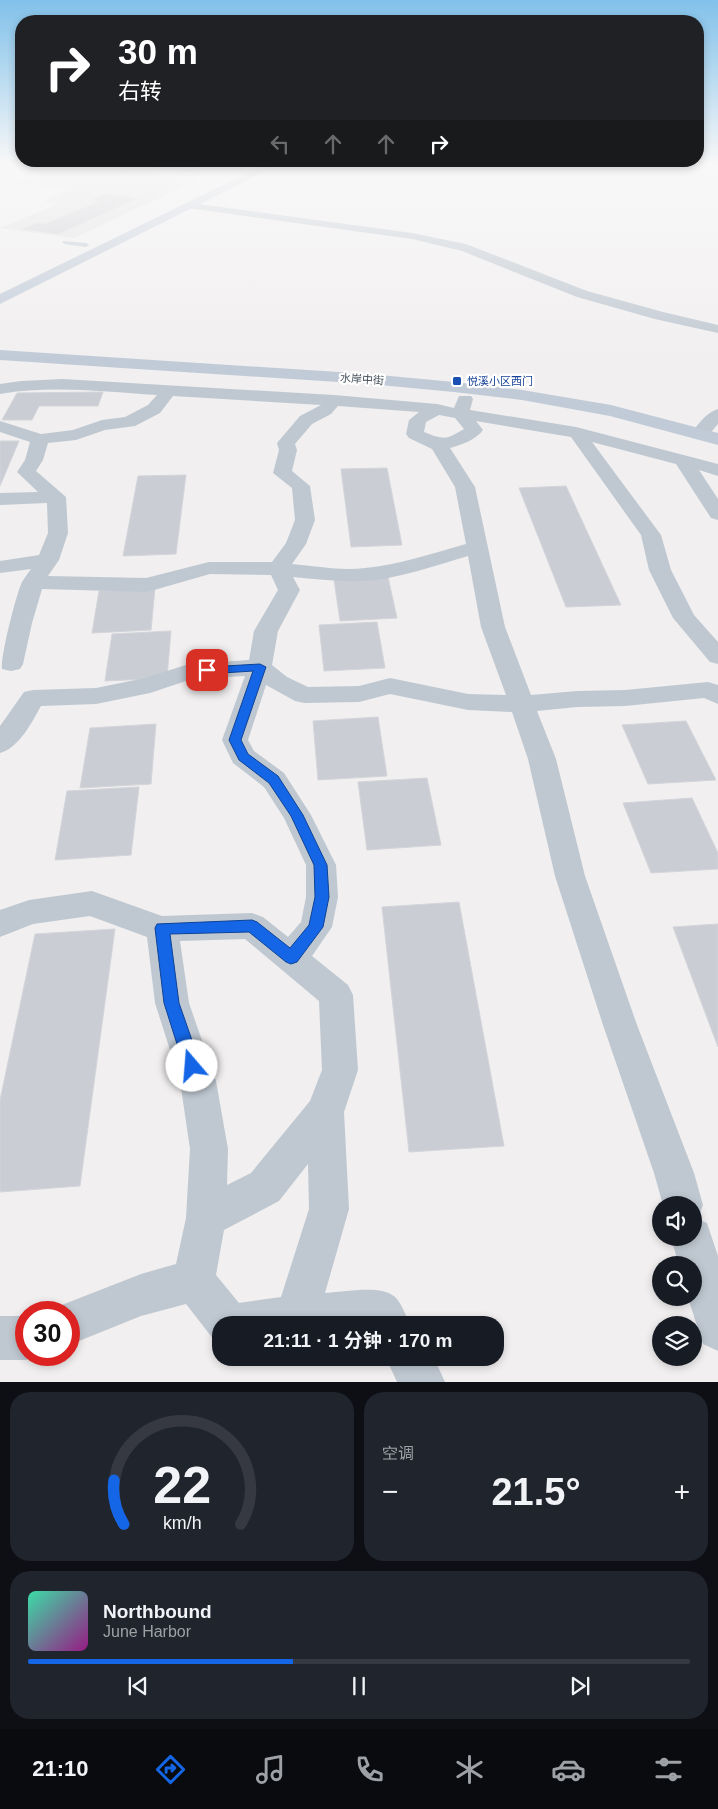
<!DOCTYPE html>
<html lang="zh">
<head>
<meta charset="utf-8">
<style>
  body { margin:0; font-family:Arial,"Noto Sans SC",sans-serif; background:#20242c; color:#f1f3f6; height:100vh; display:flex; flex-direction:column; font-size:19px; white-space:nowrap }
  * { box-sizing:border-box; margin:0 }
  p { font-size:16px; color:#9ea1a6 }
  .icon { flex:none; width:28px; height:28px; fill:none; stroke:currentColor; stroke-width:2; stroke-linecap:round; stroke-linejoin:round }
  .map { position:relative; height:1382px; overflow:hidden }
  .drawer { display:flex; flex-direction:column; gap:10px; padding:10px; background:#0d0f14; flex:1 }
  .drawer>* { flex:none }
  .top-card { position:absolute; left:15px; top:15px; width:689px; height:152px; border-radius:20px; box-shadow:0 2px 8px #0003; background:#202124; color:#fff; overflow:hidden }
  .buttons { position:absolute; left:652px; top:1196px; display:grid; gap:10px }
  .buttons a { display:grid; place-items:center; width:50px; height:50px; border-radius:50%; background:#171b24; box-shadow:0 2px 8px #0003; font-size:25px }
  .speed { position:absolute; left:15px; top:1301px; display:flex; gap:10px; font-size:25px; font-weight:700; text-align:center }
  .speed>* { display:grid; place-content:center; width:65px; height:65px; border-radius:50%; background:#171b24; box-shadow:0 2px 8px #0003; line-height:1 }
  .speed .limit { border:8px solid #d22; background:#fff; color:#111 }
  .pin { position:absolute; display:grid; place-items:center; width:42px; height:42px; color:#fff; margin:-21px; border-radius:10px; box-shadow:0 2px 8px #0006 }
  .me { position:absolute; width:55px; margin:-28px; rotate:342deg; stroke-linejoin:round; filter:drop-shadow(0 0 4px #0008) }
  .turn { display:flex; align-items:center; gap:18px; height:105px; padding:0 20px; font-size:22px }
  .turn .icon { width:65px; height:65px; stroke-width:2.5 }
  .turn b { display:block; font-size:35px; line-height:42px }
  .lanes { display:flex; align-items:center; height:48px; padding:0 20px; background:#0003; justify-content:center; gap:25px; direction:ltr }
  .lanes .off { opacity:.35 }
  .big { font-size:38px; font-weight:700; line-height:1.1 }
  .drawer .tile { flex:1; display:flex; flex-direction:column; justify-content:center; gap:8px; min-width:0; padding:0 18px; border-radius:20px; background:#20242c }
  .drawer .dial { align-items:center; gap:0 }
  .dial svg { height:130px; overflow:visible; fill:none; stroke:#363941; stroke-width:7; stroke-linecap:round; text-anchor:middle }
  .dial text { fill:#f1f3f6; stroke:none }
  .song { display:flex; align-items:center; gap:15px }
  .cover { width:60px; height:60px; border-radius:8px; background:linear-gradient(135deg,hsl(160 70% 55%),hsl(310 70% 35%)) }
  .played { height:5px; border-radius:2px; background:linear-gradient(90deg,#1466e6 40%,#363941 40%) }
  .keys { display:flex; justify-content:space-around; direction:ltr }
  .heat { display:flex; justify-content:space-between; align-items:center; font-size:28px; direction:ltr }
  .drawer .tiles { flex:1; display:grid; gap:10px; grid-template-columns:1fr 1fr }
  .tile:last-child { grid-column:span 2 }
  .trip { position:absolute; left:212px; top:1316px; width:292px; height:50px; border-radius:20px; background:#171b24; box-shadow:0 2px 8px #0003; font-weight:700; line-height:50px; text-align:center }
  .tabs { display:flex; height:80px; justify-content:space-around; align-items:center; background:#090b0e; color:#9ea1a6 }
  .tabs .icon { width:35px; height:35px }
  .tabs .on { color:#1466e6 }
  .tabs b { font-size:22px; color:#f1f3f6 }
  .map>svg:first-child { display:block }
</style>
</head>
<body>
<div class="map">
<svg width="718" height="1382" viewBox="0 0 718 1382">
  <rect width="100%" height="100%" fill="#f1efef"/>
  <polygon fill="#e2e0e1" points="66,164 70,164 199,179 74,238 0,228 58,204 43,201 70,189 17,183"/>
  <g fill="#cbcdd4" stroke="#d3d5db">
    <polygon points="0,164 19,164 15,170 0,171"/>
    <polygon points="122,164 191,165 209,164 192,172"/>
    <polygon points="105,194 138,198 58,234 23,229 37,223 45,224 101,201 92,200"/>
    <polygon points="103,392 98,406 39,406 32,420 2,420 17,393"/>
    <polygon points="0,441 19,441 0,486"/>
    <polygon points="387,468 402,545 351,547 341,469"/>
    <polygon points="186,475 176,554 123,556 138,476"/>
    <polygon points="566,486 621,605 566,607 519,488"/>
    <polygon points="388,577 397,618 340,621 334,580"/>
    <polygon points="155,588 151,630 92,633 99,591"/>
    <polygon points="377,622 385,668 324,671 319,625"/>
    <polygon points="171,631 167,678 105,681 112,634"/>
    <polygon points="378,717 387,776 318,780 313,721"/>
    <polygon points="686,721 716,780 648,784 622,725"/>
    <polygon points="156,724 151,784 80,788 90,728"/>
    <polygon points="427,778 441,845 367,850 358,782"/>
    <polygon points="139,787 131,855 55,860 67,791"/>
    <polygon points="692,798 718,853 718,869 651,873 623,803"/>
    <polygon points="459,902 504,1146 409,1152 382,907"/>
    <polygon points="718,924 718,1047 673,927"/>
    <polygon points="115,929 80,1186 0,1192 0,1100 35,934"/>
  </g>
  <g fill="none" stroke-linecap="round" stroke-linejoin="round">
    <polygon fill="#bfc8d1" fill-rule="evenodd" points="62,241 86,243 89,245 86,247 64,244"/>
    <g fill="#bfc8d1" fill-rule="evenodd">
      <polygon points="192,203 412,233 466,244 587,291 663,312 718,325 718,333 655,319 577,297 462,251 412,239 188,208 187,206"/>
      <path d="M63,379l271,16 103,9 17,4 5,-12h12l2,3 -3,11 106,17 142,37v12l-19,-6 19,29v21l-7,-2 -35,-54 -84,-22 69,93 10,35 23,45 24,27v22l-8,-2 -37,-44 -24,-48 -8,-35 -70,-98 -95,-16 7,9c-7,10 -22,15 -33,18l25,39 30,140 26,68 46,-4 48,-1 83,-8 10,3v19l-14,-6 -79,8 -48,1 -40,4 19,48 29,117 52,149 57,148 9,32 -6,14 10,4 11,33v95l-15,-7 -15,-46h6v-33h-15l-8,-27h23v-33h-31l-9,-32 -51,-148 -48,-149 -27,-117 -16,-47 -44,-2 -78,-16 -31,8 -55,1 -9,-2 -29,-16 -18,55 6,11 30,22 27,42 25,50 2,32 -6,30 -20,29 36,29 5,10 5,75 -14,42 5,97 -24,84c17,-1 57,-9 70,4 7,7 11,19 15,28h-189v19l-7,-4 -28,-36 -45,12 -72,29v-33h-17l2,-4 87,-34 35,-10 10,-46 4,-69 -10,-68 -25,-78 -8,-66 -57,-21 -57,8 -33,13v-27l29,-10 63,-9 70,25 90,-3 11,4 25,20 13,-15 5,-25v-32l-22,-47 -20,-31 -31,-24 -11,-23 23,-64 -53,3 -42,14 -54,11 -55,2c-9,16 -22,42 -41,47v-27l24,-34 9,-2 63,-2 49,-10 44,-14 60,-4 5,-29 24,-41 -7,-15 -61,-1 -63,18 -105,-3 -10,34 -9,41 -3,5 -9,2 -9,-2c-2,-11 14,-74 20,-87 3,-5 6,-9 9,-13l-31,4v-12l39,-6 9,-22 -1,-30 -47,2v-12l38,-1 -21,-20 8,-12 5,-18 -30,-10v-11l41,13 32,-4 29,-10 23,-3 23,-12 9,-10c-53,-3 -104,-10 -157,-1v-10l21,-3zM173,396l148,9 -21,11 -23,27 2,7 -6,23 19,15 3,32 -9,23 -14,19h-63l-63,16 -98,-2 11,-16 9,-27 -2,-36 -30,-26 7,-11 5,-17 28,-3 29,-10 30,-4 25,-13zM338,406l81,6 -10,8 -3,14 3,4 23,11 23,38 11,57c-33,9 -67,21 -101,24 -24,3 -49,-2 -73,-4l14,-20 9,-24 -5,-34 -18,-15 5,-21 -2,-6 17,-20 19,-10zM439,415l16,3 9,11c-18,11 -20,11 -40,3l2,-10zM468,556l13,71 25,68 -38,-1 -78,-16 -31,8 -51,1 -21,-10 -15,-12 6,-34 22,-41 -7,-13c23,2 46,5 70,4 31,-1 75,-16 105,-25zM245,939l74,62 3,69 -12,31 -59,72 -24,12 1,-36 -12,-68 -27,-78 -9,-62zM308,1164l1,45 -28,88 -42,6 -23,-28 8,-45 55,-29z"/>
      <path d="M718,409v15c-8,9 -12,17 -24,14l-3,-4c6,-9 16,-22 27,-25z"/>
      <polygon points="0,1316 26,1316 26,1355 38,1355 26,1360 0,1360"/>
      <polygon points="386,1358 434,1358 445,1382 397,1382"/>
    </g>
    <g fill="#c1cbd8" fill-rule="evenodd">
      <polygon points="266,164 280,164 0,304 0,294"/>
      <polygon points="0,350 369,374 454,382 522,390 611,405 718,433 718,445 610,416 522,400 454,392 369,384 0,360"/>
    </g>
  </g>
  <linearGradient id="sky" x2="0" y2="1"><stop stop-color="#81c1ea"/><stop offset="0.46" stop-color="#f9f8f8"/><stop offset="1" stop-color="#f9f8f8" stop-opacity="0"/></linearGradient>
  <rect width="718" height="358" fill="url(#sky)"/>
  <polygon fill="#1466e6" stroke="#0d4296" points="260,664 266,667 241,740 248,754 278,776 303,815 327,865 329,897 323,927 297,962 291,964 286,962 249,932 170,934 179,1003 201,1066 198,1071 192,1073 187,1071 184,1066 164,1003 155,928 157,924 252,920 257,922 290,948 309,925 315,897 314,865 291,816 269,783 239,760 229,740 253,671 207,674 201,670 207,667"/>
  <rect fill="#1a4fb4" stroke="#fff" stroke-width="2" x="452" y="376" width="10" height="10" rx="2.5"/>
  <g text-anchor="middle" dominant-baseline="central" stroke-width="4.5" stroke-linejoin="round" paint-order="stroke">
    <g font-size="11" fill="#46515d" stroke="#fff">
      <text transform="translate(362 379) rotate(4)">水岸中街</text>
    </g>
    <g font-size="11" fill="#164399" stroke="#fff" text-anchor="start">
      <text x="467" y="381">悦溪小区西门</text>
    </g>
  </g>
</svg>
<div class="buttons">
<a><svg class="icon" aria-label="sound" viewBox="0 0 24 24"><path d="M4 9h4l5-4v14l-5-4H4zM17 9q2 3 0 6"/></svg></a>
<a><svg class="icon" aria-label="search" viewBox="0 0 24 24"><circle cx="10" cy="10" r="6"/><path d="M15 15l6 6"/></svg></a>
<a><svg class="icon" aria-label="layers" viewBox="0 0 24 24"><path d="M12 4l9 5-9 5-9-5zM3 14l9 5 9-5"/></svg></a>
</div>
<div class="speed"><div class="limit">30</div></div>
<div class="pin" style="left:207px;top:670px;background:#d93025"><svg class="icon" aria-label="arrive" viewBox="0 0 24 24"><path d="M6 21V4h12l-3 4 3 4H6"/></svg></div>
<svg class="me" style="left:192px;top:1066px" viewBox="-20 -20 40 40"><circle r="19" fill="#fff"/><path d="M0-13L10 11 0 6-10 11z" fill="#1466e6"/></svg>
<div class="trip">21:11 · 1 分钟 · 170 m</div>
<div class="top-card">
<div class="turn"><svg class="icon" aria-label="right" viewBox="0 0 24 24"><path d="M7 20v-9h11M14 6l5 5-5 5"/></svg><div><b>30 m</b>右转</div></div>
<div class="lanes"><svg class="icon off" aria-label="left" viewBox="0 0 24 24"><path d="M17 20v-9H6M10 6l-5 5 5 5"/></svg><svg class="icon off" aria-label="ahead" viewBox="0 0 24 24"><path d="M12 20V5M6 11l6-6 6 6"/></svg><svg class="icon off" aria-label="ahead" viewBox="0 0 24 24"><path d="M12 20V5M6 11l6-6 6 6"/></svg><svg class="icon" aria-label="right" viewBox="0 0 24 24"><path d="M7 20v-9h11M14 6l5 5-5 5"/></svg></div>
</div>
</div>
<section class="drawer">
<div class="tiles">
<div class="tile dial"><svg viewBox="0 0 100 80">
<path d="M14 69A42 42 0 1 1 86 69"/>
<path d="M14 69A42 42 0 0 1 8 42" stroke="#1466e6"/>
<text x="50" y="56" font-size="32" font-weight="700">22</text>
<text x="50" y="72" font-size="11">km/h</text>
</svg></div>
<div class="tile"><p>空调</p>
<div class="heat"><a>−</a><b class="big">21.5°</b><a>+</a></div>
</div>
<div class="tile">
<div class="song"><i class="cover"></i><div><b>Northbound</b><p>June Harbor</p></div></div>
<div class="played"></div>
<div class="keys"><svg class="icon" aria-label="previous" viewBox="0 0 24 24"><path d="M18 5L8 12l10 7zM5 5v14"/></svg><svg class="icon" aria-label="pause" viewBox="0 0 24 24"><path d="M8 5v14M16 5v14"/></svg><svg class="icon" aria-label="next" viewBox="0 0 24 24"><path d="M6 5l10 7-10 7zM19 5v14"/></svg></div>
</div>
</div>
</section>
<nav class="tabs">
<b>21:10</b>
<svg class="icon on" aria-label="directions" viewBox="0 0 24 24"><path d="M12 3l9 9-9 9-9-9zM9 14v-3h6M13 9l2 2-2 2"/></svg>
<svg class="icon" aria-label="music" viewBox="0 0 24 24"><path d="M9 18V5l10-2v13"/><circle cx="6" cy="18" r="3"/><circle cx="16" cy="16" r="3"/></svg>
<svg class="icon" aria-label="phone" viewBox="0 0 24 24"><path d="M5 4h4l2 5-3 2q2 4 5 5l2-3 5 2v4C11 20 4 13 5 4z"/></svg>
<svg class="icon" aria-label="climate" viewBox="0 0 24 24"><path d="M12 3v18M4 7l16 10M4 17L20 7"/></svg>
<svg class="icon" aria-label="car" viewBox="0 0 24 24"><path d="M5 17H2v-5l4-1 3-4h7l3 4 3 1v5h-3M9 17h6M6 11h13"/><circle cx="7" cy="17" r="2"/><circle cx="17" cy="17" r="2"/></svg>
<svg class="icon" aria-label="filters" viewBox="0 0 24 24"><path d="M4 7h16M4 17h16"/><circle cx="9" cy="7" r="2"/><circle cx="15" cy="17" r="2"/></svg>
</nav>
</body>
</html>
